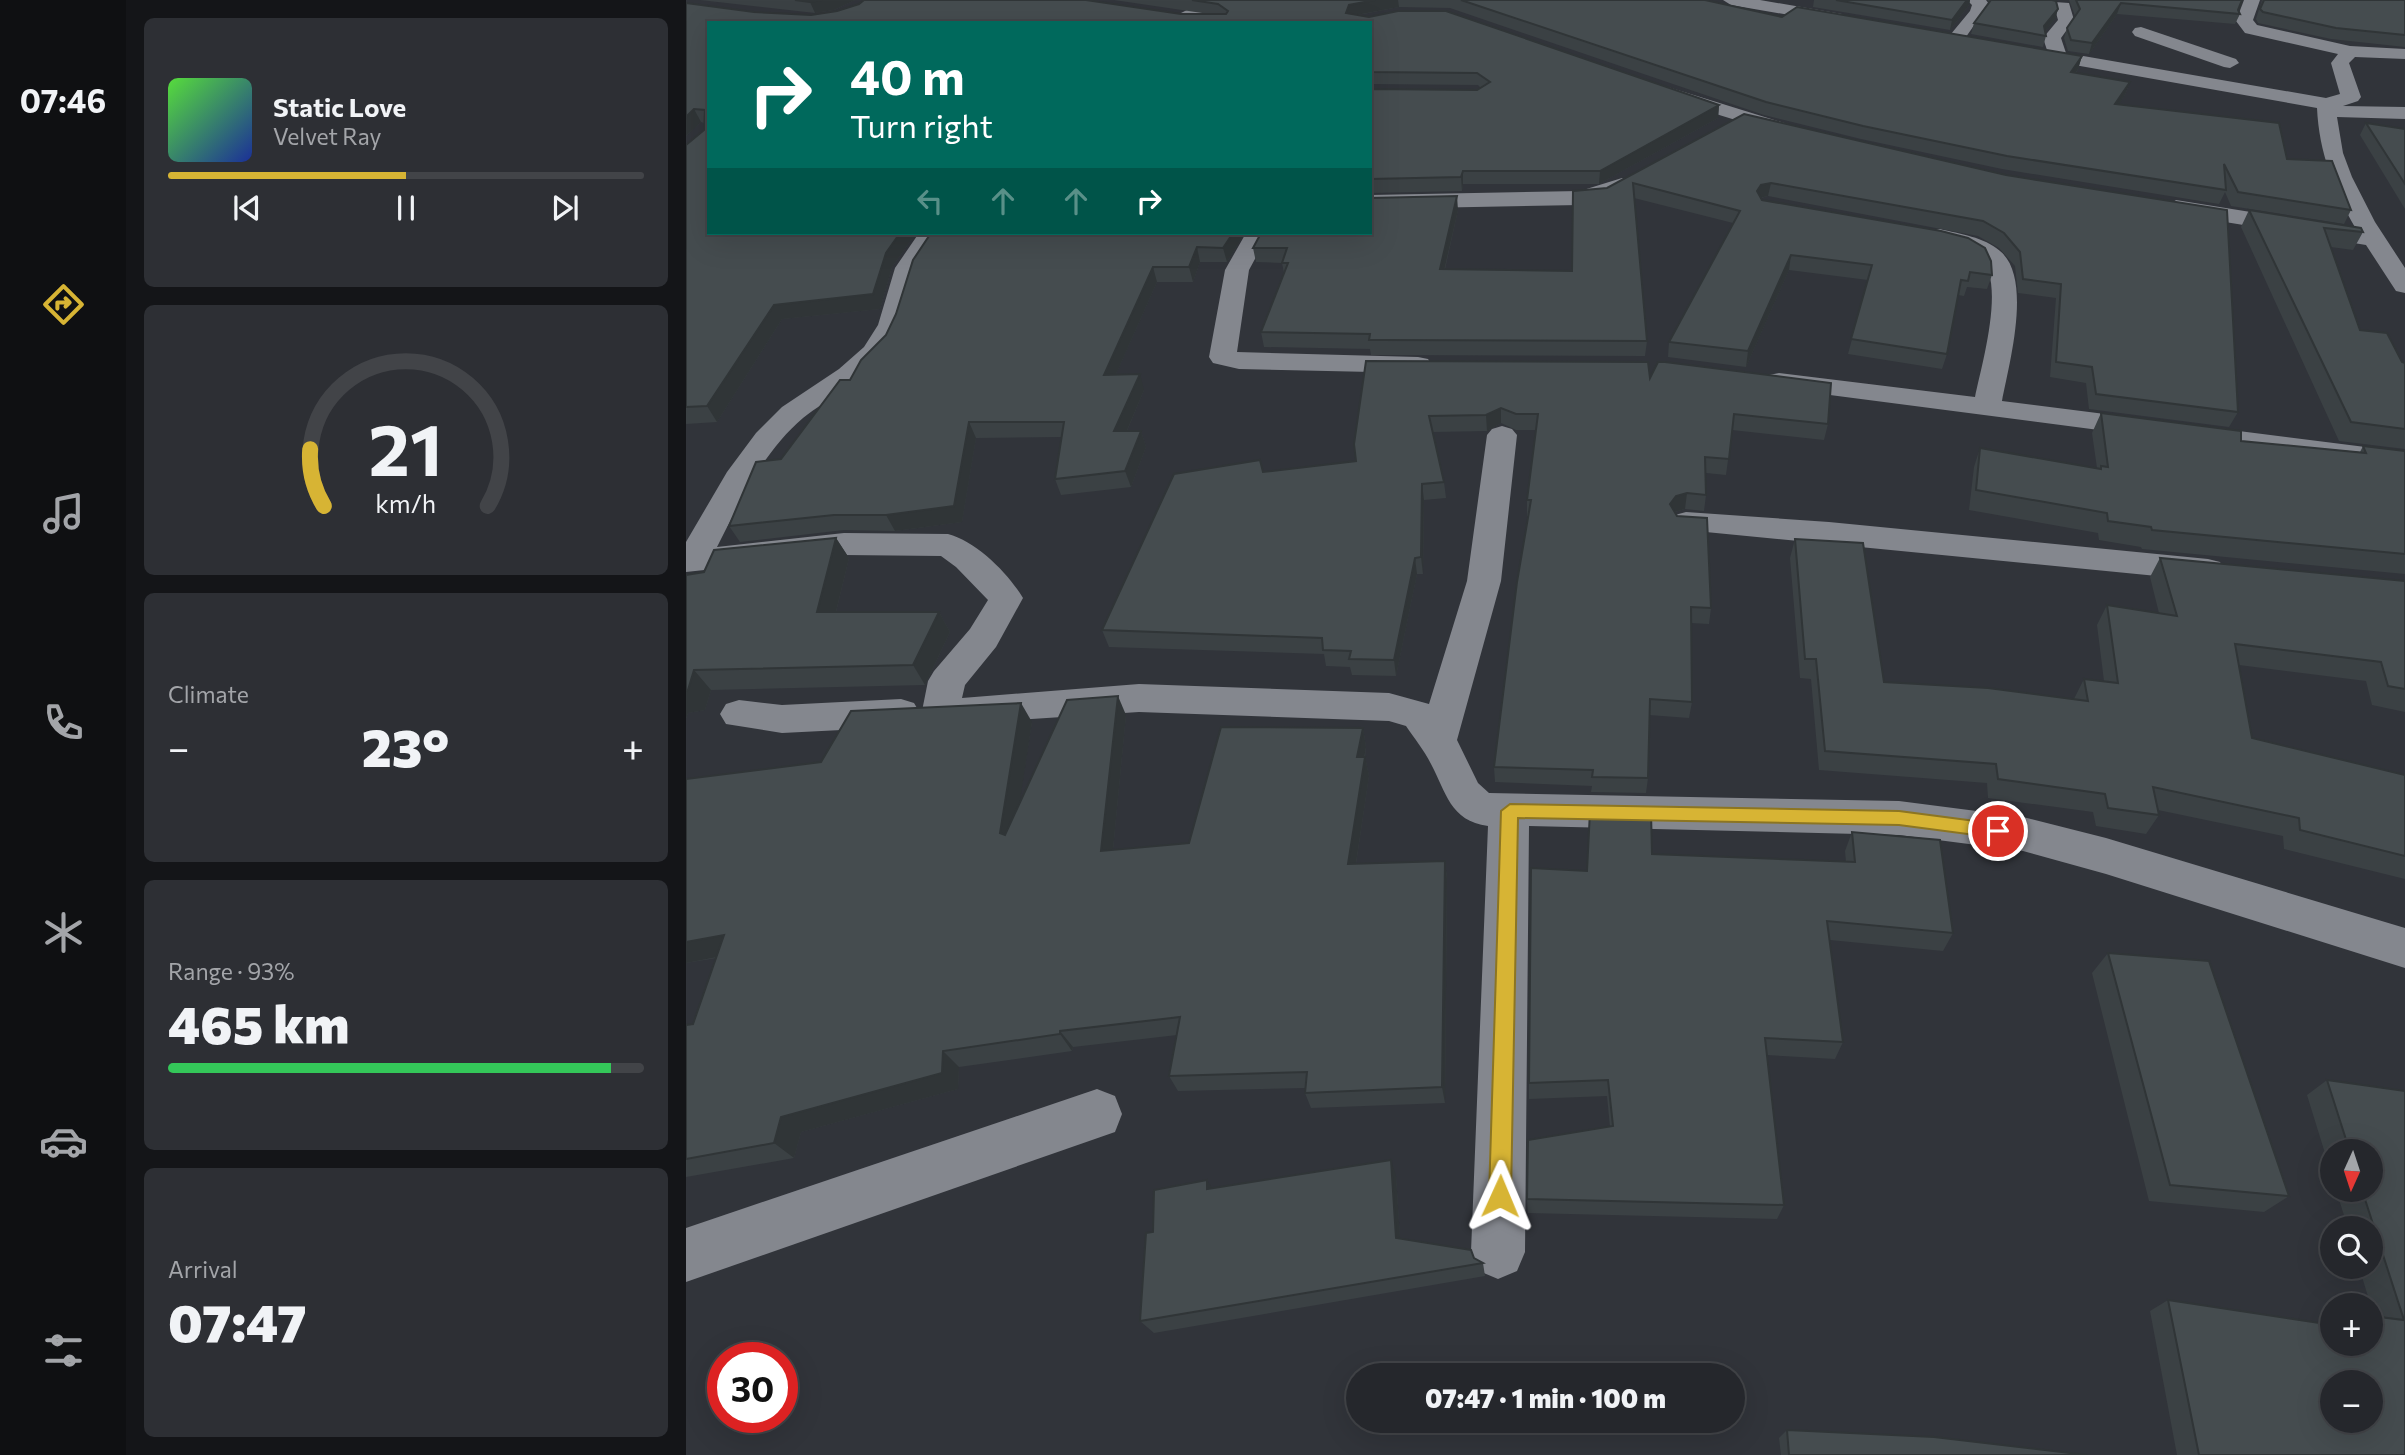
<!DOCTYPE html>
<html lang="en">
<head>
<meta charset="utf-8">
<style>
  body { margin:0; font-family:Commissioner,sans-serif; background:#2d2f34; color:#f1f3f6; height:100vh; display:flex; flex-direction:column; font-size:26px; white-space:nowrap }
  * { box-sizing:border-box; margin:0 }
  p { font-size:23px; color:#a3a5a9 }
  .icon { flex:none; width:38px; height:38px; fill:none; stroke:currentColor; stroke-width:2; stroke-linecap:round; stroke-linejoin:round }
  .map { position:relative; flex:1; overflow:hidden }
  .details { display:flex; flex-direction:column; gap:18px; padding:18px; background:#141518; width:560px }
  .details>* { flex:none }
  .hud { position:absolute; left:21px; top:21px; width:665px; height:214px; border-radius:0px; box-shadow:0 7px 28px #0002,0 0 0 2px #424448; background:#00695c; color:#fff; overflow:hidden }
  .needle { width:46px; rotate:183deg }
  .controls { position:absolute; left:1634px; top:1139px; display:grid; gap:14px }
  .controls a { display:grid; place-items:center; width:63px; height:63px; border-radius:50%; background:#25272c; box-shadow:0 7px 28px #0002,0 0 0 2px #424448; font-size:35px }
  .speed { position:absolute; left:21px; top:1342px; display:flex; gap:14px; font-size:35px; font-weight:700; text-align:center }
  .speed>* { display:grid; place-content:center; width:91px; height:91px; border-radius:50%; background:#25272c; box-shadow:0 7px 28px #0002,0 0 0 2px #424448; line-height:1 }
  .speed .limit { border:10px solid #d22; background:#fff; color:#111 }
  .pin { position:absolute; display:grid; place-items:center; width:60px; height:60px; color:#fff; margin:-30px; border:4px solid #fff; border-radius:50%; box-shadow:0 2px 7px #0007 }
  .me { position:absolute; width:77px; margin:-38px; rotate:1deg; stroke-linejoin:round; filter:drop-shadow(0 0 5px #0008) }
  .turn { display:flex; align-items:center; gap:24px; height:147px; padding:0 28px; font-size:32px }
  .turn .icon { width:91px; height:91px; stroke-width:2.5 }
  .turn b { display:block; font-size:49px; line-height:60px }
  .lanes { display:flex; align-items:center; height:66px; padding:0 28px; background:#0003; justify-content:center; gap:35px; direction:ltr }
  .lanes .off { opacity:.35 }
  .big { font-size:52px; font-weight:800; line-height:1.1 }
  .details .widget { flex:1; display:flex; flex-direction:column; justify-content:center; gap:10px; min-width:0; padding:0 24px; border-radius:10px; background:#2d2f34 }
  .details .dial { align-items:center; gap:0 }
  .dial svg { height:182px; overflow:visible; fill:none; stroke:#424448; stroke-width:7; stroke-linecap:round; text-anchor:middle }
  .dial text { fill:#f1f3f6; stroke:none }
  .song { display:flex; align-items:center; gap:21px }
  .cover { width:84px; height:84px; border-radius:10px; background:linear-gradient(135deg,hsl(110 70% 55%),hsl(230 70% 35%)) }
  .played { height:7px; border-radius:4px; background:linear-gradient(90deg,#d7b434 50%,#424448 50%) }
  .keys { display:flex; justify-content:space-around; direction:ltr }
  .heat { display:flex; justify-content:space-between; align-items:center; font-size:38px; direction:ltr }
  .charge { height:10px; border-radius:5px; background:linear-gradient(90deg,#34c759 93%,#424448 0) }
  .trip { position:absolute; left:660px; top:1363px; width:399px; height:70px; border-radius:35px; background:#25272c; box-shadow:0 7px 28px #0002,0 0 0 2px #424448; font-weight:800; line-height:70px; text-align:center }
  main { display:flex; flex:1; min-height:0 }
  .tab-bar { display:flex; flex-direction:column; width:126px; justify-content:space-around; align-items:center; background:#0f1012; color:#a3a5a9 }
  .tab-bar .icon { width:49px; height:49px }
  .tab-bar .selected { color:#d7b434 }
  .tab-bar b { font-size:32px; color:#f1f3f6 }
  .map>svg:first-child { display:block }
</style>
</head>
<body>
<main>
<nav class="tab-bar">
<b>07:46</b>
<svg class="icon selected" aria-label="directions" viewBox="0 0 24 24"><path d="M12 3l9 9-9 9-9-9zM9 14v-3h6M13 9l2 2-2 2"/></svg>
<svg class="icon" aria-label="music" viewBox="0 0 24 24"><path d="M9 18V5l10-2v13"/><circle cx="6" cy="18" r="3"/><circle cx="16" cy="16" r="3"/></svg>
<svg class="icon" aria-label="phone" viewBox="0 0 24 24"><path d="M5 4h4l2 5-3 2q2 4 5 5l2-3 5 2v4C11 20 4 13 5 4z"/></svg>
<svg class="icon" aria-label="climate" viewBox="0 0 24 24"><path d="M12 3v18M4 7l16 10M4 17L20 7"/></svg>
<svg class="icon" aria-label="car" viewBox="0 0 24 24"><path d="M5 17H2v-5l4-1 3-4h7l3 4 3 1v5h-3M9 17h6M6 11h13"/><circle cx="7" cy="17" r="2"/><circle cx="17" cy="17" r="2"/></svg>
<svg class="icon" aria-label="filters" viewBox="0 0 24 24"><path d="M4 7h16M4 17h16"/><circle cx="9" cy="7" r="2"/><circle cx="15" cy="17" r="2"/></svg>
</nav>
<section class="details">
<div class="widget">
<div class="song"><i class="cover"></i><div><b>Static Love</b><p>Velvet Ray</p></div></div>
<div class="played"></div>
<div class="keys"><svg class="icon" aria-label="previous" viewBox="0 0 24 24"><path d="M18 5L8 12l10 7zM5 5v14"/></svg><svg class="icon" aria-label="pause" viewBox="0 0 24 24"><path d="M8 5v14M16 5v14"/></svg><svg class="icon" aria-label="next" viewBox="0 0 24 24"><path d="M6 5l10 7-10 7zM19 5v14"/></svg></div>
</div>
<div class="widget dial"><svg viewBox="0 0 100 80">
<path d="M14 69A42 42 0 1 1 86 69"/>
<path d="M14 69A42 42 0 0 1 8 44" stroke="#d7b434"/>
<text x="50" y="56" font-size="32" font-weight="700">21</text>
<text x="50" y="72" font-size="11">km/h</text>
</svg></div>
<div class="widget"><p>Climate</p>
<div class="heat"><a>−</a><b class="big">23°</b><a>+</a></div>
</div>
<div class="widget"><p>Range · 93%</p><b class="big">465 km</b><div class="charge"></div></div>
<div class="widget"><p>Arrival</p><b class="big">07:47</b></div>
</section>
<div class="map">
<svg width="1719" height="1455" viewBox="0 0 1719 1455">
  <rect width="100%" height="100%" fill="#31343a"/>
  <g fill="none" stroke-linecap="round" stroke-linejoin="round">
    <g fill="#84878e" fill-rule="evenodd">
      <polygon points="521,0 543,0 503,20 497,21 489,16"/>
      <polygon points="1037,0 1074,0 1156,14 1164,19 1156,24 1045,5"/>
      <polygon points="1281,0 1300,0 1303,4 1275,44 1263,44 1260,40 1284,11 1286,5"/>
      <path d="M1338,0l45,3 5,17 -13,18 5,15 260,45 14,-4 -9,-31 7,-9 -93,-21 -9,-12 8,-21h16l-7,20 4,5 93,21 55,3v10l-50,-2 -6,6 12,34 -3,4 -15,5 62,1v12l-68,-2 6,36 9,24 23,45 30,46v25l-9,-2 -30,-46 -190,-31 -11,-7 11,-7 180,29c-22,-38 -37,-77 -39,-121l-294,-52 -3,-4 3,-4 24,2 -4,-12 15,-18 -3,-11 -29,-6z"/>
      <polygon points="1455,27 1550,59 1553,63 1544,68 1538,67 1449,36 1446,32 1449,28"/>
      <polygon points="982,87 1108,126 1111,130 1101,136 975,97 972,93 975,89"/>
      <path d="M936,178l11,7c-11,15 -36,16 -53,20l-210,4v-14l210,-4z"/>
      <path d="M1254,229c20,5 44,8 60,22 33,27 9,113 2,150l403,51v18l-636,-83 -4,-6 4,-6 10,-2 196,24c6,-30 33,-121 3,-140 -14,-9 -41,-9 -50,-21l4,-5z"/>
      <path d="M233,233h24c-9,13 -20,26 -26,41 -11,30 -11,58 -33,84 -22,26 -55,39 -81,60 -40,34 -63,84 -86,129l127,-14 104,1c29,8 60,39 75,64l-27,49 -31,38 -3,13 177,-14 250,9 40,11 38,-123 20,-146 5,-6 10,-3 10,3 5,6 -16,146 -44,159 21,43 11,10 410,8 124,16 83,21 299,90v40l-299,-94 -83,-23 -124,-16 -370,-9 -4,426 -8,19 -19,8 -19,-8 -8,-19 17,-426c-38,-5 -42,-34 -57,-62 -7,-14 -17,-26 -25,-38l-17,-5 -250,-9 -168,11 -14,-6 -16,8 -13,-4 -6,-10 6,-30 6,-10 36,-42 18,-29 -32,-33 -15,-11 -97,-1 -158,17v-30l41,-70 29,-39 26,-26 57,-38 25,-22 14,-22 17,-57z"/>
      <polygon points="560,233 583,233 563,270 551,352 732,357 742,359 746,365 742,371 732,373 553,369 527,363 523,357 539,270"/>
      <polygon points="1000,512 1143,522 1522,559 1534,562 1539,570 1534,578 1522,581 989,529 984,522 989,515"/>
      <polygon points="215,699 228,703 234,713 228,723 215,727 96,733 40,724 34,714 40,704 53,700 96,705"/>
      <polygon points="411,1089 429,1096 436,1114 429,1132 0,1282 0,1228"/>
    </g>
  </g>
  <g fill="#3b4144">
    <polygon points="14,0 169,0 148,10 129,13"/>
    <polygon points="428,0 1019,0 1096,17 1396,56 1392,69 1390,73 1444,82 1439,95 1433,104 1601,159 1665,210 1658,224 1545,206 1539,192 1533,204 1316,169 1175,139 1078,115 764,8 713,7 672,15 1033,105 1032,118 913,184 777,184 776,191 684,193 684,89 791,90 795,88 792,85 684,84 684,23 23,233 230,233 206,267 194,309 96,319 31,422 0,424 0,145 18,130 18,123 15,122 0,136 0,3 68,12 125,15 523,14"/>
    <polygon points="1128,0 1284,0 1283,5 1264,30 1127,7"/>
    <polygon points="1302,0 1556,0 1552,10 1554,14 1549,24 1431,14 1403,54 1382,51 1378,38 1381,28 1389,16 1383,0 1366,0 1372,9 1369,19 1359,31 1360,36 1357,47 1285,34 1288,23 1303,2"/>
    <polygon points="1576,0 1719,0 1719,47 1645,39 1572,23 1570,19"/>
    <polygon points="1058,114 1320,175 1552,412 1543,427 1403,409 1400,383 1364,377 1370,298 1332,293 1329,266 1313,248 1292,236 1082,196 1075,198 1076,200 1306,275 1301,289 1281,287 1278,296 1272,295 1261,354 1256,369 1162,354 1182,280 1103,270 1060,367 982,357 983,342 1047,223 948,198 961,341 959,356 696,355 685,355 684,349 578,347 575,332 598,273 596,263 570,262 567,248 772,210 759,269 886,271 921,188"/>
    <polygon points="1680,123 1719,129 1719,209 1674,135"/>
    <polygon points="1563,210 1677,232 1667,250 1645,247 1674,330 1716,362 1719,363 1719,449 1653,441 1555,227"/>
    <polygon points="559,233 541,262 514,262 507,282 471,282 430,374 458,390 441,431 455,431 460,447 445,487 375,495 369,479 375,437 290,438 276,522 209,531 158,530 54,542 43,526 95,459 164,380 200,335 210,314"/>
    <polygon points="680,361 964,378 1142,424 1138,440 1046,430 1040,475 1020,473 1020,495 1018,511 999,509 989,512 1025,608 1023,624 1005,623 1006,702 1003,718 963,715 962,778 960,793 905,792 906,786 809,782 808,767 842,516 841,516 841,500 850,430 830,430 815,423 801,431 747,432 758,482 760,498 738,500 737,574 731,574 710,676 666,675 664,667 640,666 638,654 423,647 416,630 577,472 670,461"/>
    <polygon points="1415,413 1555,441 1674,452 1677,446 1719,451 1719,574 1456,549 1455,547 1413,540 1412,533 1283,510 1288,467 1294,448 1411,468 1406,433"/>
    <polygon points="150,538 163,558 150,612 253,612 264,632 239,685 25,690 19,710 2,713 0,719 0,575 18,572"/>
    <polygon points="1109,539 1198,682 1388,699 1398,679 1418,681 1411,625 1421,605 1473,613 1464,577 1474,558 1719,581 1719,712 1686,705 1680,681 1553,665 1566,738 1719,775 1719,879 1598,849 1597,836 1472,810 1473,815 1460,834 1410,826 1407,812 1302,798 1301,783 1133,770 1125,679 1114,678 1104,558"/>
    <polygon points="440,715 427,850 503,843 677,728 680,747 679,757 683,776 670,864 759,861 761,879 759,1103 625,1108 619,1093 619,1088 492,1091 483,1076 491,1035 387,1047 386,1051 273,1067 272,1089 115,1132 108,1158 0,1177 0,1025 7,1024 30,958 0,963 0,779 135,762 346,722 333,803"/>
    <polygon points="1166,832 1267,933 1257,951 1144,940 1157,1042 1149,1059 1081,1055 1098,1205 1091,1219 842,1213 841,1199 924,1127 921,1096 843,1099 843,1083 901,871 966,854 1160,862 1159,851"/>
    <polygon points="1422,953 1603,1196 1578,1212 1463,1201 1406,973"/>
    <polygon points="1641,1080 1719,1091 1719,1455 1491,1455 1464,1311 1482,1300 1643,1324 1647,1323 1647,1344 1685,1344 1688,1316 1673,1267 1685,1267 1685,1228 1662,1228 1650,1190 1685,1190 1685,1152 1647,1152 1647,1179 1621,1095"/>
    <polygon points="710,1176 714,1238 788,1258 797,1263 799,1276 468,1333 454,1321 467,1232 527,1188"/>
    <polygon points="1101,1430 1401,1455 1095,1455 1093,1438"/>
  </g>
  <g fill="#303537">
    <polygon points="136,0 169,0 148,10 129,13 124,2"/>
    <polygon points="689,0 712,0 713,7 665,16 660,13 663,5"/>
    <polygon points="1281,0 1284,0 1283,5 1264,30 1266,20"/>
    <polygon points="1435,3 1431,14 1403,54 1406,43"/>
    <polygon points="1372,9 1369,19 1355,36 1358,26"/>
    <polygon points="1396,56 1392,69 1381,85 1385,72"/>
    <polygon points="1444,82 1439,95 1425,117 1429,104"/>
    <polygon points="1033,105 1032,118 913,184 914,171"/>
    <polygon points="8,109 15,122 0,136 0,117"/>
    <polygon points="777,171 777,184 776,191 775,177"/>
    <polygon points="1085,183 1082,196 1073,198 1071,191 1075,185"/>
    <polygon points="771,196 772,210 755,284 754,269"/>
    <polygon points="214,233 230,233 206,267 194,309 96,319 31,422 21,406 88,305 200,253"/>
    <polygon points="547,233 559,233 541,262 537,248"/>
    <polygon points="511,247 514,262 507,282 503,267"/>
    <polygon points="1105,255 1103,270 1060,367 1062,351"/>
    <polygon points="467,267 471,282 423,390 418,375"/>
    <polygon points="454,374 458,390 434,447 428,431"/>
    <polygon points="815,408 815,423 801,431 800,415"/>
    <polygon points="283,422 290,438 276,522 209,531 200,515"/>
    <polygon points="455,431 460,447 445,487 439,471"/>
    <polygon points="736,484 738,500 737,574 735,557"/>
    <polygon points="1001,493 999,509 988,512 984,504 990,496"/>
    <polygon points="150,538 163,558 145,632 131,612"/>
    <polygon points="729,558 731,574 710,676 708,660"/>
    <polygon points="253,612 264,632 239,685 227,665"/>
    <polygon points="8,670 25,690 19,710 2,713 0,719 0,691"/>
    <polygon points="432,696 440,715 425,870 415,851"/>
    <polygon points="335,703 346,722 326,852 314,833"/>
    <polygon points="677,728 680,747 675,776 671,757"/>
    <polygon points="679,757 683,776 667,883 662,864"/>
    <polygon points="759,861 761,879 759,1103 756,1087"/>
    <polygon points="38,935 57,952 0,963 0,942"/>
    <polygon points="374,1031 387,1047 386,1051 374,1034"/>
    <polygon points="257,1051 273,1067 272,1089 115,1132 108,1158 88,1143 95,1117"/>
    <polygon points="705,1160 710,1176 715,1252 710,1238"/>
    <polygon points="521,1180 531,1195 521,1189"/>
  </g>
  <g fill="#454c4f" stroke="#303537" stroke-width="2" fill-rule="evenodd">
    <polygon points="109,0 136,0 124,2"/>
    <polygon points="178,0 400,0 495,14 540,14 542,11 532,4 506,0 689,0 663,5 660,13 683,17 712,11 760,11 1033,105 914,171 777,171 775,177 684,179 684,89 791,90 804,82 791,73 684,72 684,23 23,23 23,233 214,233 200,253 187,294 88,305 21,406 0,407 0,145 18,130 19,110 8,109 0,117 0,3 68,12 125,15 151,11 173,4"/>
    <polygon points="775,0 1019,0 1096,17 1111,7 1396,56 1385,72 1444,82 1429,104 1593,123 1601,159 1646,161 1665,210 1552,192 1538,164 1540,190 1321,156 1177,126 1080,102"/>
    <polygon points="1150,0 1281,0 1266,20"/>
    <polygon points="1305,0 1366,0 1370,1 1372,9 1358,26 1360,36 1288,23"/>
    <polygon points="1390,0 1556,0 1552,10 1554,14 1435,3 1406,43 1385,40 1381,28 1394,9"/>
    <polygon points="1578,0 1719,0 1719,35 1650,28 1577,12 1574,9"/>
    <polygon points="1058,114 1320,175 1541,210 1552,412 1410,394 1406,367 1370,362 1375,284 1337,279 1334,252 1318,233 1297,221 1085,183 1075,185 1071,191 1076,200 1255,231 1282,238 1299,248 1305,261 1306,275 1284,272 1282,281 1275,280 1261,354 1165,339 1186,265 1105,255 1062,351 983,342 1054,211 947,183 961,341 694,340 683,340 684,334 575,332 602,263 596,263 601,248 567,248 575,233 684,233 684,198 771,196 754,269 886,271 887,191 921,188"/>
    <polygon points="1680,123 1719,129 1719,184"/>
    <polygon points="1563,210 1675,228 1677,232 1638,228 1674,330 1701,333 1716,362 1719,363 1719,429 1665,422"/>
    <polygon points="245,233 547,233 537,248 511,247 503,267 467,267 418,375 454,374 428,431 455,431 439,471 369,479 378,422 283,422 268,506 200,515 148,515 43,526 70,462 95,459 154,380 164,380 175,360 200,335 210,314 227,260"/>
    <polygon points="680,361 962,362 964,378 972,362 979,362 1145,383 1142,424 1048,414 1043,459 1019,457 1020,495 1001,493 990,496 984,504 991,516 1021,518 1025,608 1005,607 1006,702 964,699 962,778 906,777 907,770 808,767 831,582 845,500 841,500 852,414 830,414 815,408 800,415 743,416 758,482 736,484 735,557 729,558 708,660 663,659 665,651 637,650 636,638 416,630 488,474 574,460 577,472 670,461 668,444"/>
    <polygon points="1415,413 1555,431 1555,441 1680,453 1677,446 1719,451 1719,554 1466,530 1465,527 1422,521 1421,513 1290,490 1294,448 1415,469 1415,466 1422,467"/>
    <polygon points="150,538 131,612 253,612 227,665 8,670 2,690 0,691 0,575 18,572 28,550"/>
    <polygon points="1109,539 1177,543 1198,682 1302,688 1402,701 1398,679 1432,683 1421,605 1491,616 1474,558 1719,581 1719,689 1702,686 1695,662 1549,644 1566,738 1719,775 1719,856 1614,830 1613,818 1467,787 1473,815 1422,808 1419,794 1312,779 1310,764 1139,751 1130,659 1119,659"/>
    <polygon points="432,696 415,851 503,843 535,727 677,728 671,757 679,757 662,864 759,861 756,1087 619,1093 621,1072 483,1076 494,1017 374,1031 374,1034 257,1051 256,1073 95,1117 88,1143 0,1159 0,1025 7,1024 38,935 0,942 0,779 135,762 165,711 335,703 314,833 319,835 381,700"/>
    <polygon points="904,811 965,812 966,854 1169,862 1166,832 1254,840 1267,933 1141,921 1157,1042 1079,1038 1098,1205 841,1199 842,1140 927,1126 922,1080 843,1083 845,868 901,871"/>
    <polygon points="1422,953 1523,961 1603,1196 1484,1185"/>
    <path d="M1641,1080l78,11v364h-206l-31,-155 165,25v19h38v-28l33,4 -42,-130h9v-38h-21zM1647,1382h38v39h-38z"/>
    <polygon points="705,1160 710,1238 785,1250 788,1258 797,1263 454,1321 460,1233 467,1232 468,1190 521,1180 521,1189"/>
    <polygon points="1101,1430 1248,1437 1401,1455 1103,1455"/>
  </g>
  <polygon fill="#d7b434" stroke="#8c7522" stroke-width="2" points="824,804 1213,811 1312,824 1321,831 1312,838 1213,825 832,818 825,1196 821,1204 814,1207 806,1204 803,1196 815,811"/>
</svg>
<div class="controls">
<a><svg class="needle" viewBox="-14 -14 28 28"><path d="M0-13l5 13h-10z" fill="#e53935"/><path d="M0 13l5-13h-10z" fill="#a3a5a9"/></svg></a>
<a><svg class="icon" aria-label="search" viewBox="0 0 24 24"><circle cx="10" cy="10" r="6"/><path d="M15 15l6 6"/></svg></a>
<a>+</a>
<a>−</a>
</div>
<div class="speed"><div class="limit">30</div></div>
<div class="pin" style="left:1312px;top:831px;background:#d93025"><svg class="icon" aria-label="arrive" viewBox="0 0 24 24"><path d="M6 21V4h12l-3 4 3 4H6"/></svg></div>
<svg class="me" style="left:814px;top:1196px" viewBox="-20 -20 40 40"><path d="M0-17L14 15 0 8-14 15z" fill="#d7b434" stroke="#fff" stroke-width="4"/></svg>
<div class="trip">07:47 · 1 min · 100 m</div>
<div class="hud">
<div class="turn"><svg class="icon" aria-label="right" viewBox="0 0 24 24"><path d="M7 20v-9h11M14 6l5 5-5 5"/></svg><div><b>40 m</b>Turn right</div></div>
<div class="lanes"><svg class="icon off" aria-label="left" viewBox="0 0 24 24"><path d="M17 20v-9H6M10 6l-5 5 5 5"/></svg><svg class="icon off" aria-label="ahead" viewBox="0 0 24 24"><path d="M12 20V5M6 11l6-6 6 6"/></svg><svg class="icon off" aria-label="ahead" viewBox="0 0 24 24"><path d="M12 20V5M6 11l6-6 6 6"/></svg><svg class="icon" aria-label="right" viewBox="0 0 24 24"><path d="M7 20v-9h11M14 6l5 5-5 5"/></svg></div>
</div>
</div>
</main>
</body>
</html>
